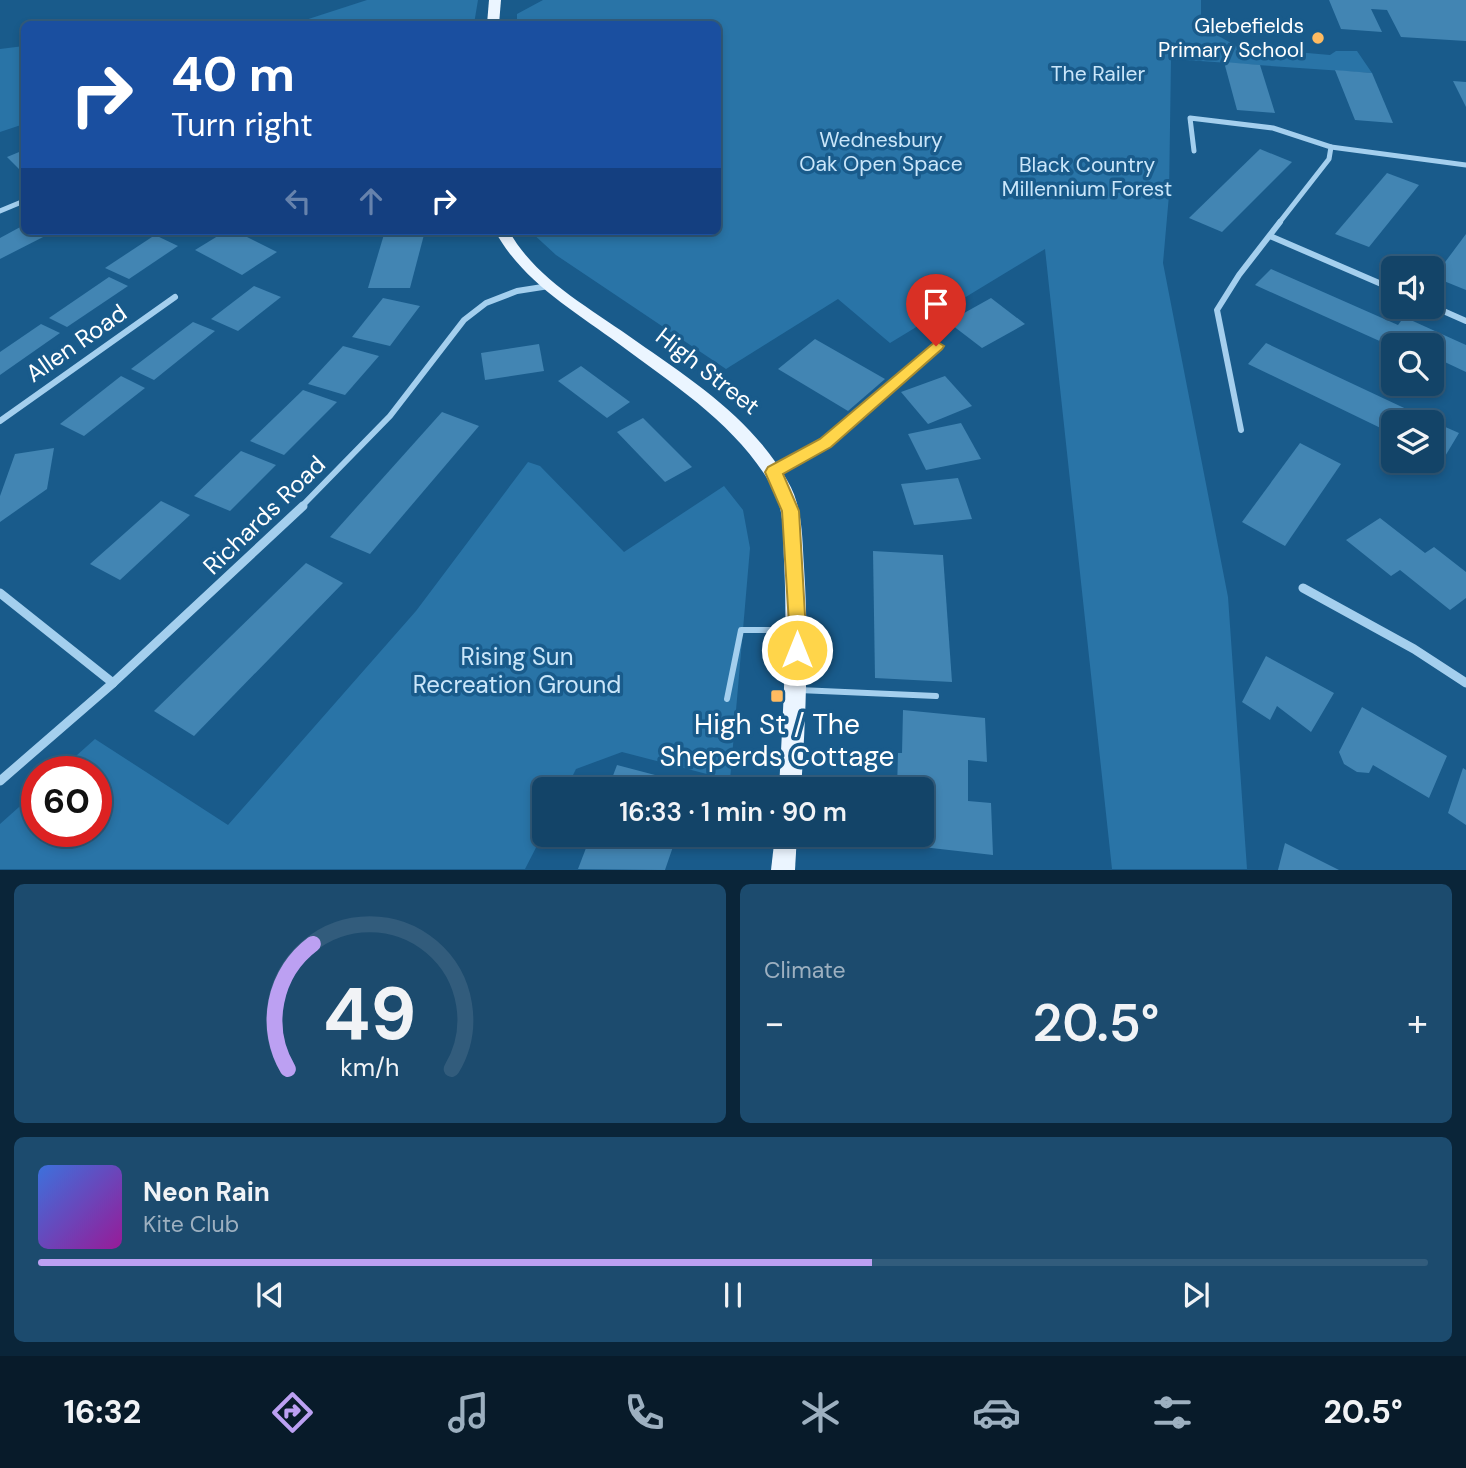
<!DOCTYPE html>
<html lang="en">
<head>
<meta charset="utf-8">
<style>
  body { margin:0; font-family:"DM Sans",sans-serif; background:#1c4b6e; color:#f1f3f6; height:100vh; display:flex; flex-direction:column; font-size:26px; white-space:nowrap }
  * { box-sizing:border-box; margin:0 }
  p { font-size:23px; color:#9db0c0 }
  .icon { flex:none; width:38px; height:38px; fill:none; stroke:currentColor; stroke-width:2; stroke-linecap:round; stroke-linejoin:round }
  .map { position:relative; height:870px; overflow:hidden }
  .details { display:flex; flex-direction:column; gap:14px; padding:14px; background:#0a2539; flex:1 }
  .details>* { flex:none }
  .guide { position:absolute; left:21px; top:21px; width:700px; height:214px; border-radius:10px; box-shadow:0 4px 10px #0003,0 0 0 2px #325c7c; background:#1a4fa0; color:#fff; overflow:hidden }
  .controls { position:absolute; left:1381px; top:256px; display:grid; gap:14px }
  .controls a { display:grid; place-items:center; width:63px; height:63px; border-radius:10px; background:#134468; box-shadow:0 4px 10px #0003,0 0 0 2px #325c7c; font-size:35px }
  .speed { position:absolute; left:21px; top:756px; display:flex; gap:14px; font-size:35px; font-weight:700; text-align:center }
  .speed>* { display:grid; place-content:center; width:91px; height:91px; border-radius:50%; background:#134468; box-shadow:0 4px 10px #0003,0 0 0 2px #325c7c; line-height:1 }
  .speed .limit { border:10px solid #d22; background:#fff; color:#111 }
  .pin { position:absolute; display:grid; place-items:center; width:60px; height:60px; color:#fff; margin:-72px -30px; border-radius:50% 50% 50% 0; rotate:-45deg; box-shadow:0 0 7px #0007 }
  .pin .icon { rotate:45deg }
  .me { position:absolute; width:77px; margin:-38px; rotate:0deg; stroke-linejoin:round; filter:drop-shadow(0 0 5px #0008) }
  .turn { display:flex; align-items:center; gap:24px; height:147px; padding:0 35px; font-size:32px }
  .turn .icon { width:91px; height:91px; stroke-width:2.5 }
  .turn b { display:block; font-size:49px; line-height:60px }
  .lanes { display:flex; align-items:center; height:66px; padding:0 35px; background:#0003; justify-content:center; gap:35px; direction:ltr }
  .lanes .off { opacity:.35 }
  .big { font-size:52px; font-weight:600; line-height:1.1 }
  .details .card { flex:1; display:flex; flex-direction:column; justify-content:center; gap:10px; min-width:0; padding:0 24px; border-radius:10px; background:#1c4b6e }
  .details .dial { align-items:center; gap:0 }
  .dial svg { height:182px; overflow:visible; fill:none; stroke:#325c7c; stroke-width:7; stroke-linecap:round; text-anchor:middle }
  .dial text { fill:#f1f3f6; stroke:none }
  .song { display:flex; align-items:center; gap:21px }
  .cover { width:84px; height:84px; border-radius:10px; background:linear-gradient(135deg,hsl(220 70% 55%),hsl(300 70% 35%)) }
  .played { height:7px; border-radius:4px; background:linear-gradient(90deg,#bca0f2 60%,#325c7c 60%) }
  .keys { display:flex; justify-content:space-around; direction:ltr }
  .heat { display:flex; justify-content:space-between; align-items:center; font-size:38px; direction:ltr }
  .details .tiles { flex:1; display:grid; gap:14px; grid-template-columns:1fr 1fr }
  .card:last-child { grid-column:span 2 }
  .trip { position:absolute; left:532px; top:777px; width:402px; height:70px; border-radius:10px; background:#134468; box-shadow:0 4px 10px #0003,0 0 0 2px #325c7c; font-weight:600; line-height:70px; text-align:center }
  .tabs { display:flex; height:112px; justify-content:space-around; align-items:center; background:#081b2a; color:#9db0c0 }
  .tabs .icon { width:49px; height:49px }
  .tabs .on { color:#bca0f2 }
  .tabs b { font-size:32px; color:#f1f3f6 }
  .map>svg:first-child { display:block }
</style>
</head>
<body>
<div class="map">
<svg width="1466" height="870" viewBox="0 0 1466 870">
  <rect width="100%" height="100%" fill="#195b8b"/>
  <g fill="#2974a7">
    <polygon points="367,0 478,0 474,24 293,24"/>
    <polygon points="543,0 1201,0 1201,26 1238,47 1330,55 1336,51 1357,51 1372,73 1171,59 1169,195 1163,263 1228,597 1247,869 1112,869 1045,249 890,343 838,299 726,369 556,255 530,231 718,231 718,24 517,24 517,14"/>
    <polygon points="24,46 24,124 0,132 0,49"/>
    <polygon points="528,462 540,466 624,552 724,486 743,510 750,548 730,780 622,752 576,769 566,789 544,789 544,832 525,869 0,869 0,824 37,791 37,831 96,831 96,772 58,772 95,739 228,825 416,611"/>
  </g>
  <g fill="#4285b3">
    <polygon points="1329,0 1466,0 1466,41 1401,37 1387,10 1371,9 1382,32 1341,29"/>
    <polygon points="1224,62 1260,65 1275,113 1237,110"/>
    <polygon points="1335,70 1372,73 1393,123 1355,120"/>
    <polygon points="1453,81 1466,82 1466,107"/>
    <polygon points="1260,149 1292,162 1222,232 1189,218"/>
    <polygon points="24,150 24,171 22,172 7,157"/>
    <polygon points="1387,173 1419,185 1369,247 1335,234"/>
    <polygon points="24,225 24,231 42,231 47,235 0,259 0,238"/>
    <polygon points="226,231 235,231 277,252 242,275 195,250"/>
    <polygon points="385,231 425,231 410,288 368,288"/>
    <polygon points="1466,234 1466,290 1434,277"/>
    <polygon points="155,235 178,246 129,279 105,268"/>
    <polygon points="1271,269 1398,325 1404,317 1466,345 1466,372 1432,356 1432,345 1406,345 1389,337 1384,343 1255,285"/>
    <polygon points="109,277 128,286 67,327 49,318"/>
    <polygon points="254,286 281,297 238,331 211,319"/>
    <polygon points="383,298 420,306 390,346 352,337"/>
    <polygon points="991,298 1025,324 982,348 948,322"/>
    <polygon points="193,322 215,331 154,380 131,369"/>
    <polygon points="41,324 60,333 0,375 0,352"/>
    <polygon points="815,339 885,379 848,411 778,369"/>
    <polygon points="1266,343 1434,422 1459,433 1444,458 1432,452 1432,422 1393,422 1393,434 1248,364"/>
    <polygon points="539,344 544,371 485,380 481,353"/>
    <polygon points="343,346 379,356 345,395 308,384"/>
    <polygon points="581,366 630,402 607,418 558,381"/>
    <polygon points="121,376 145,388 84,436 60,424"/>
    <polygon points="945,376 972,406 928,424 901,392"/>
    <polygon points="303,390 337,402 284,455 250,441"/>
    <polygon points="442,412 479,426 370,554 330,537"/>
    <polygon points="643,418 692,467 665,482 617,432"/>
    <polygon points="961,423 981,459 926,470 908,434"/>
    <polygon points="1300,443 1341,464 1285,546 1242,522"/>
    <polygon points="54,448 47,489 0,522 0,496 15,454"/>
    <polygon points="241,451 276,465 230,511 194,496"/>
    <polygon points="958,478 972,519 914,525 901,484"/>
    <polygon points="161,501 190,515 120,580 90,564"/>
    <polygon points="1380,518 1425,553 1434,547 1466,572 1466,598 1450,610 1400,570 1391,576 1346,540"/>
    <polygon points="873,551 943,555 952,682 875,678"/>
    <polygon points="306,563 343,583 194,736 154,711"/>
    <polygon points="1266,656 1334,693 1311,732 1277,706 1270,720 1242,702"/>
    <polygon points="1362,707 1447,756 1429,798 1373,765 1369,773 1357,772 1344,764 1339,752"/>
    <polygon points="903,710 985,718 987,762 968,760 968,801 991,803 993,855 896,844 896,835 922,835 922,789 897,789 898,753 902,753"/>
    <polygon points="617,765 693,785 691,789 608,789"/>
    <polygon points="1463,768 1466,770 1466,825 1448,813"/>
    <polygon points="591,835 677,835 665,870 578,869"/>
    <polygon points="1285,843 1339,870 1278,870"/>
  </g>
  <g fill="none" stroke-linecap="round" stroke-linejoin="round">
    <polyline stroke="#a4cfee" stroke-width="5" points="774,472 826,443 936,346"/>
    <g stroke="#a4cfee" stroke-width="6">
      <polyline points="799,690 936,696"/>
      <polyline points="727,699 741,630 792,630"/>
    </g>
    <g stroke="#a4cfee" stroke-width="5">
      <polyline points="1331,147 1466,165"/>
      <polyline points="1194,151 1190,118 1273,128 1331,147 1329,159 1279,223"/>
      <polyline points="0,211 24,201"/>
    </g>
    <g stroke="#a4cfee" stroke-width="6">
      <polyline points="1270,236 1393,289"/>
      <polyline points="1432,306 1466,321"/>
      <polyline points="0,421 175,297"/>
      <polyline points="1241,430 1217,310 1239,275 1280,222"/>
      <polyline points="301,507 390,416 464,320 486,303 517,291 549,286"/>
    </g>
    <g stroke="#a4cfee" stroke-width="9">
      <polyline points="1303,588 1414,649 1466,683"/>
      <polyline points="0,593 113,683"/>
      <polyline points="0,781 113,683 303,506"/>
    </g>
    <g fill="#ebf5ff" fill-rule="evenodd">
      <polygon points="489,0 501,0 499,24 487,24"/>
      <path d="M495,231h14c27,49 83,78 127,110 56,39 116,78 151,139 16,26 15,57 17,87 5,74 2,148 -3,222h-22c4,-77 9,-151 5,-228 -1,-27 1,-54 -14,-78 -36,-60 -96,-98 -151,-139 -45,-33 -97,-63 -124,-113z"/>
      <polygon points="775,835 797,835 795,870 771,870"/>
    </g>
  </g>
  <polygon fill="#ffd54a" stroke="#a68a30" stroke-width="2" points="936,341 944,346 942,349 831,447 783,474 799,511 807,650 804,656 791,656 782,511 765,472 768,467 820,439"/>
  <g fill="#ffbb61" stroke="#195b8b" stroke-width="2.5">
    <circle cx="1318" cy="38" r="7"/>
    <rect x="770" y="689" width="14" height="14" rx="3.5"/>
  </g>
  <g text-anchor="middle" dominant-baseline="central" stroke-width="7" stroke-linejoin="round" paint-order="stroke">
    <g font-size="21" fill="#fff" stroke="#195b8b" text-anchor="end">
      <text x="1304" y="26">Glebefields<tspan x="1304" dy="24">Primary School</tspan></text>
    </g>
    <g font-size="21" fill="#cae6fa" stroke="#195b8b">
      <text x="1098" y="74">The Railer</text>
      <text x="881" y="140">Wednesbury<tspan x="881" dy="24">Oak Open Space</tspan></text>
      <text x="1087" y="165">Black Country<tspan x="1087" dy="24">Millennium Forest</tspan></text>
    </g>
    <g font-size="24" fill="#fff" stroke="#195b8b">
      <text transform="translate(76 343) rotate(-35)">Allen Road</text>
      <text transform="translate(708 371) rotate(38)">High Street</text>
      <text transform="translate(264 515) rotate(-44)">Richards Road</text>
    </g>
    <g font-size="24" fill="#cae6fa" stroke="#195b8b">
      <text x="517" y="656">Rising Sun<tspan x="517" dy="28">Recreation Ground</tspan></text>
    </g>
    <g font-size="28" fill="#fff" stroke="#195b8b">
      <text x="777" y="724">High St / The<tspan x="777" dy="32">Sheperds Cottage</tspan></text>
    </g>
  </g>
</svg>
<div class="controls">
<a><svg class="icon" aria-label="sound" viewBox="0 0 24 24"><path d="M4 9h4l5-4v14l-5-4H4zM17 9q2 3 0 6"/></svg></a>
<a><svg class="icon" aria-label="search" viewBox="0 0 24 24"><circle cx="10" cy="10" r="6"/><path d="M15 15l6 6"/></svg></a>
<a><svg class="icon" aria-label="layers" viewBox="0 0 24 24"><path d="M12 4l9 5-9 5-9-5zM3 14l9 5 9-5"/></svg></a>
</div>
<div class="speed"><div class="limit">60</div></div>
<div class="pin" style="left:936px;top:346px;background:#d93025"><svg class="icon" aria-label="arrive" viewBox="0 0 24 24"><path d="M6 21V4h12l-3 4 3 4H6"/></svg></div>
<svg class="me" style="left:797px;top:650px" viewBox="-20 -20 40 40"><circle r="17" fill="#ffd54a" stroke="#fff" stroke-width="3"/><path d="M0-11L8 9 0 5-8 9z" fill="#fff"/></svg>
<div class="trip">16:33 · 1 min · 90 m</div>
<div class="guide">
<div class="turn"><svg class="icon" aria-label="right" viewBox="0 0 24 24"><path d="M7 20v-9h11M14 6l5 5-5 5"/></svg><div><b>40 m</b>Turn right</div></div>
<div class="lanes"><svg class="icon off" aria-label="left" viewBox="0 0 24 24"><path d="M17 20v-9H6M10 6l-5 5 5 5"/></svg><svg class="icon off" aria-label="ahead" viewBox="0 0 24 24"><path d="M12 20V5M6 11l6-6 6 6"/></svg><svg class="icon" aria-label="right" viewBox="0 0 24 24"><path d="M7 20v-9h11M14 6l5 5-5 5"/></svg></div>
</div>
</div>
<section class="details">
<div class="tiles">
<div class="card dial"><svg viewBox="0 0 100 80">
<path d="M14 69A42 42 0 1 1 86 69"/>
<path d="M14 69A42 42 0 0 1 25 14" stroke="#bca0f2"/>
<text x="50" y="56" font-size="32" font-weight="700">49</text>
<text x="50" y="72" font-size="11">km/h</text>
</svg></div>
<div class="card"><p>Climate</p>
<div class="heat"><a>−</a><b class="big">20.5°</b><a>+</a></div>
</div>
<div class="card">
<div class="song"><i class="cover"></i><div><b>Neon Rain</b><p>Kite Club</p></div></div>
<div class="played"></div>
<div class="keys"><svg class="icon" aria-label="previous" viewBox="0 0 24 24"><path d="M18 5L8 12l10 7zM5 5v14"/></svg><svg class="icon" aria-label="pause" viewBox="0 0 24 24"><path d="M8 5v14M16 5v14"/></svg><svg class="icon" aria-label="next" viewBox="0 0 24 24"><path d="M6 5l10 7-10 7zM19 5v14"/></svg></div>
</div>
</div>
</section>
<nav class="tabs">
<b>16:32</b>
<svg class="icon on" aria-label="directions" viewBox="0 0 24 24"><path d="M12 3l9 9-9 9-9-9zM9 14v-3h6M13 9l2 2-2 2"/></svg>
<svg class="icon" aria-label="music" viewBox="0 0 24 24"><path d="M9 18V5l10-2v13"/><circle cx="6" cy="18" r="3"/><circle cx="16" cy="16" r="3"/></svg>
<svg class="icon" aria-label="phone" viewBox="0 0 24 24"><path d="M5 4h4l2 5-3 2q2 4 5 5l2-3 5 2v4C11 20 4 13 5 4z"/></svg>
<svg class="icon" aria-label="climate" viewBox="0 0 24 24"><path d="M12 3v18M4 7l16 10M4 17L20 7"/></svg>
<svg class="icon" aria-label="car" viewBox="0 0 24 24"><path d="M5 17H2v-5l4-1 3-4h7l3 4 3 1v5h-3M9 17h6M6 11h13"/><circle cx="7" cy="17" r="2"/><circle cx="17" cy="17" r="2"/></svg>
<svg class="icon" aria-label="filters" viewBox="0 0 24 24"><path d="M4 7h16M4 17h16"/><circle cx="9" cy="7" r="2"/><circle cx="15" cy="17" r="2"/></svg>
<b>20.5°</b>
</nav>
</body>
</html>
